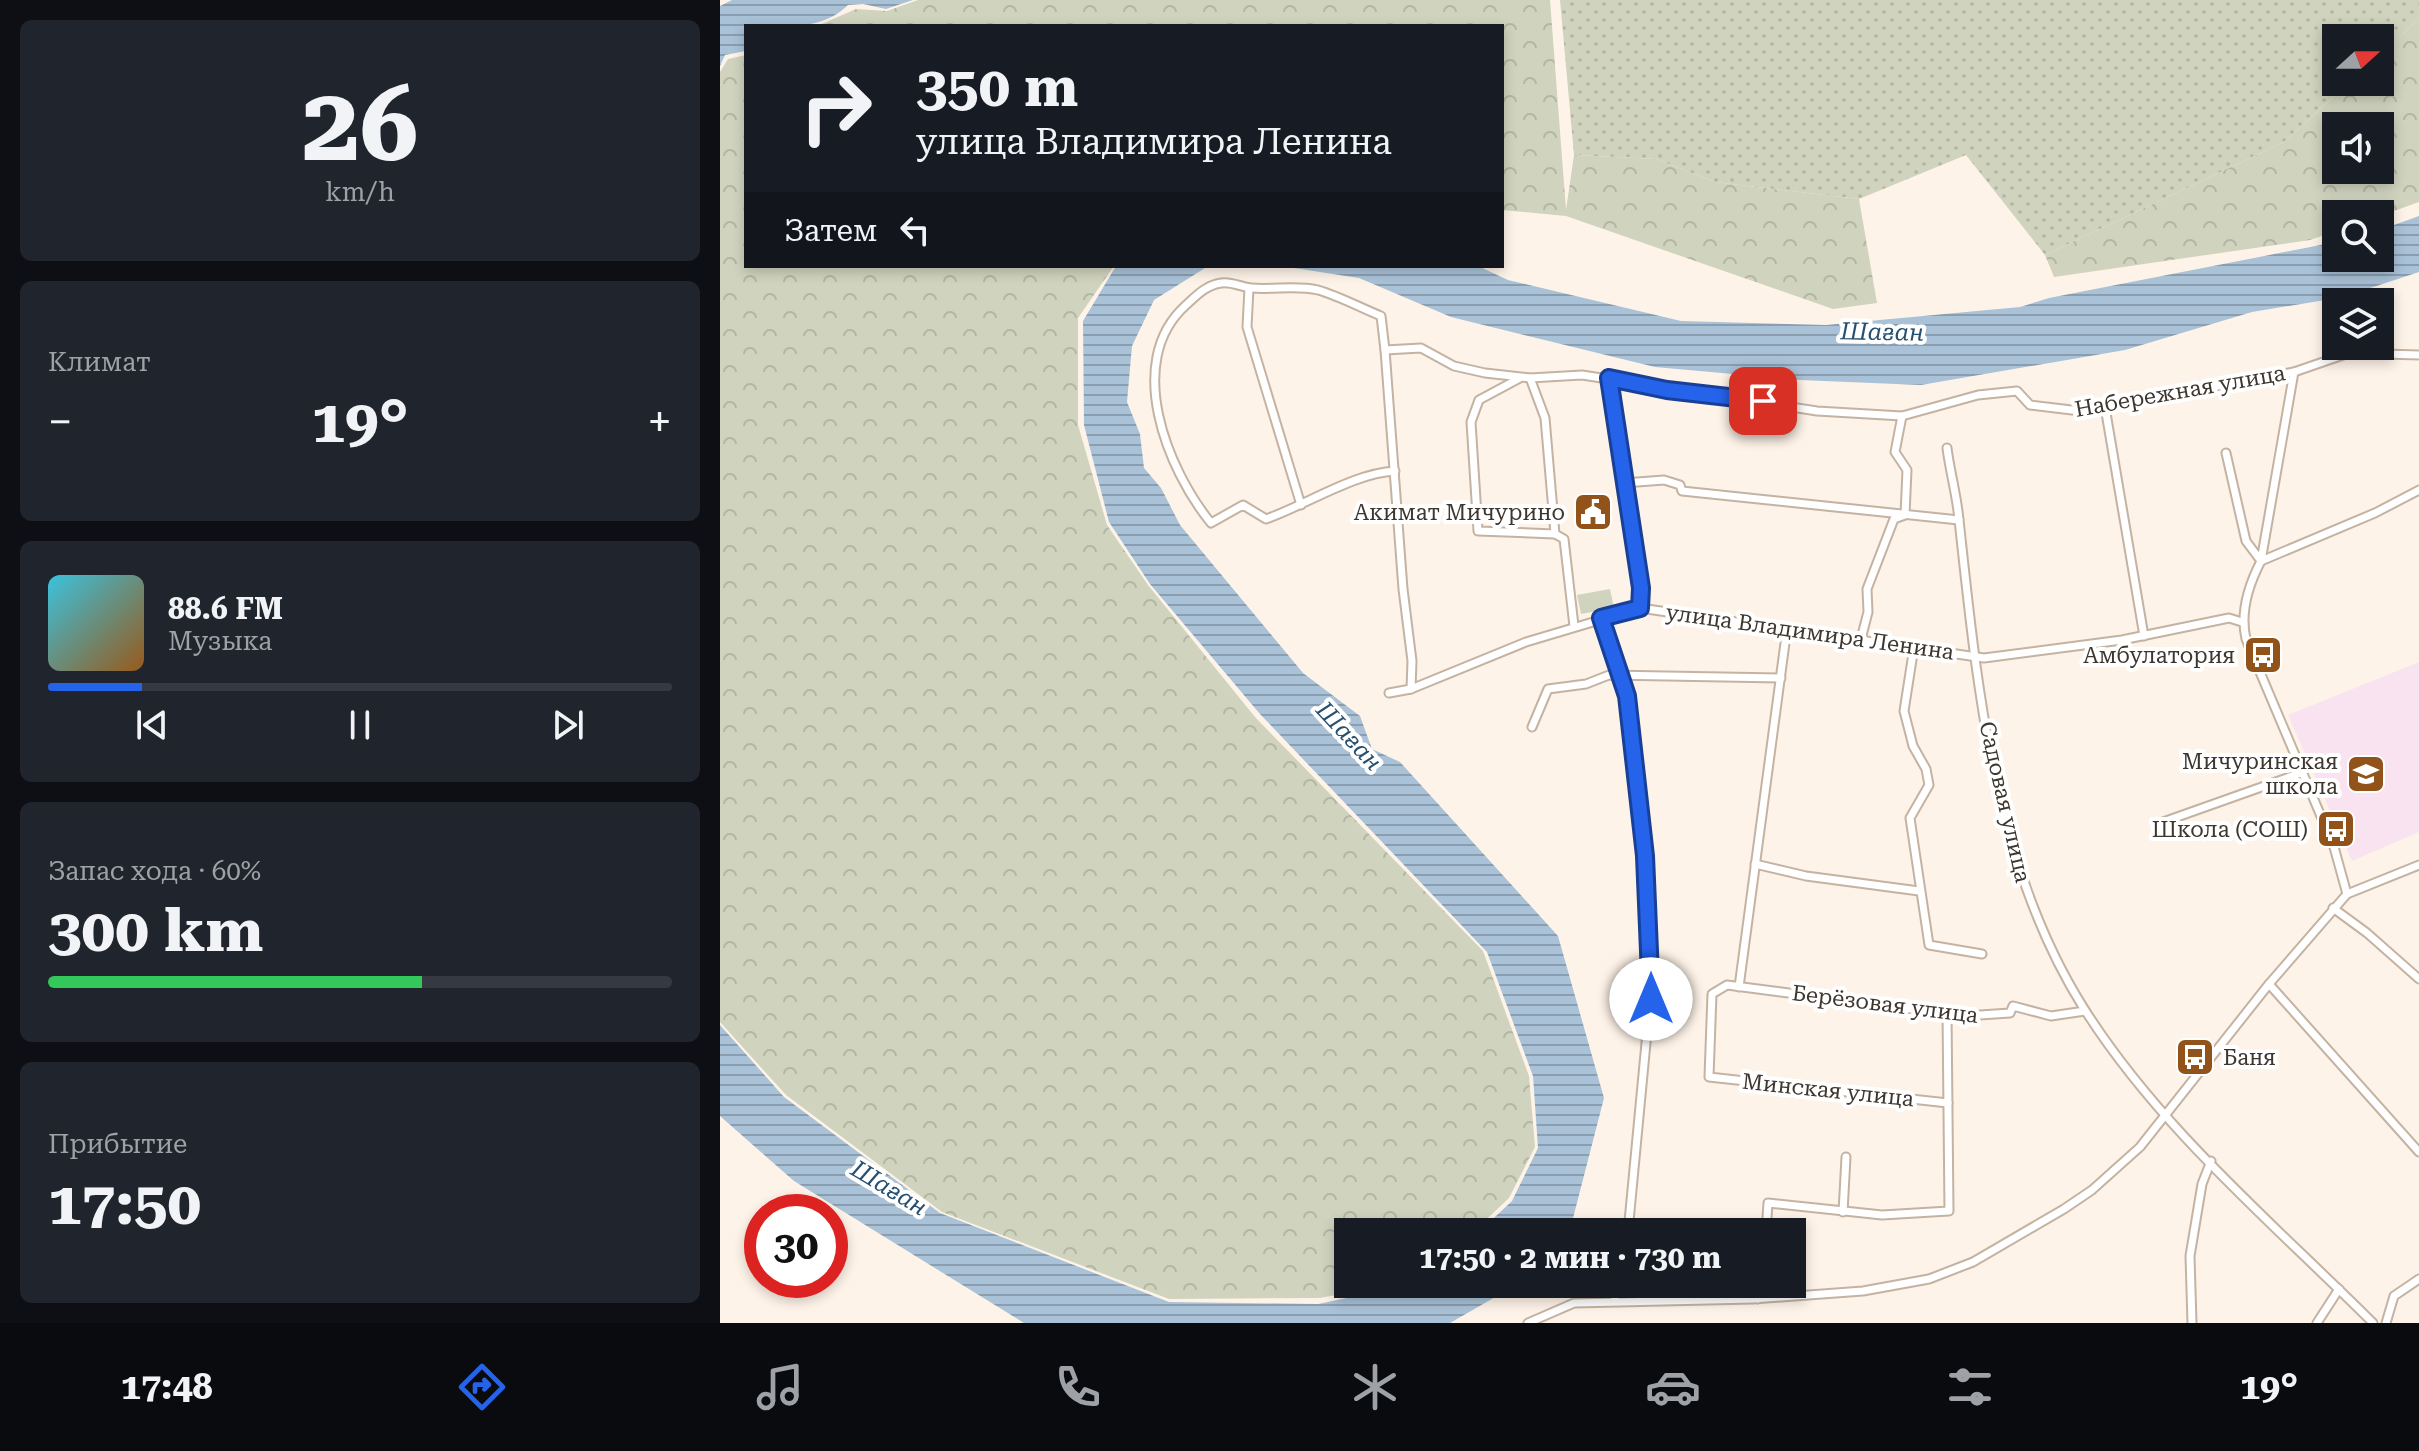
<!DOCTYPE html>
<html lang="ru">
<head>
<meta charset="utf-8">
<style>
  body { margin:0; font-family:"Roboto Serif",serif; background:#20242c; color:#f1f3f6; height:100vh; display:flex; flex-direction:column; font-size:30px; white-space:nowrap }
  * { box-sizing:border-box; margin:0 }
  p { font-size:26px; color:#9ea1a6 }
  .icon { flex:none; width:44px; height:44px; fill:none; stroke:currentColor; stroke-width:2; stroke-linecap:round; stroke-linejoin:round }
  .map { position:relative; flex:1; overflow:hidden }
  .details { display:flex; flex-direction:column; gap:20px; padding:20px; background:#0d0f14; width:720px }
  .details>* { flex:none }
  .top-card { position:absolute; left:24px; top:24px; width:760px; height:244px; border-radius:0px; box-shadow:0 4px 12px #0003; background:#171b24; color:#f1f3f6; overflow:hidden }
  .needle { width:52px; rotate:69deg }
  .controls { position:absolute; left:1602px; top:24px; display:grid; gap:16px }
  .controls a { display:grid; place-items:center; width:72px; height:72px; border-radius:0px; background:#171b24; box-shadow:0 4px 12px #0003; font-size:40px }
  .speed { position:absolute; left:24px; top:1194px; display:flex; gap:16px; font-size:40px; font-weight:700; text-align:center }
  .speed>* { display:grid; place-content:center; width:104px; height:104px; border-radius:50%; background:#171b24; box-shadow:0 4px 12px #0003; line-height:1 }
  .speed .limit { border:12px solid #d22; background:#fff; color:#111 }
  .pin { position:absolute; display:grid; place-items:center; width:68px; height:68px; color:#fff; margin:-34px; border-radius:16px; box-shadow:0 4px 12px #0006 }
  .me { position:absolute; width:88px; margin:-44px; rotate:0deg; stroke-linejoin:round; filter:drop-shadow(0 0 6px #0008) }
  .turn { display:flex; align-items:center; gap:28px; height:168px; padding:0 40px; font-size:36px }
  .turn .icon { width:104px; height:104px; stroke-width:2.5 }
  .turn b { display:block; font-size:56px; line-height:68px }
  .then { display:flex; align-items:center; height:76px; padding:0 40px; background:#0003; gap:16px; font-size:30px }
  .big { font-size:60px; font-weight:700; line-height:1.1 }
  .details .card { flex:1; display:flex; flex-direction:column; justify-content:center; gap:12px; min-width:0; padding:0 28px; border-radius:12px; background:#20242c }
  .details .dial { align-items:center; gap:0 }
  .dial b { font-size:104px; line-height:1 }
  .song { display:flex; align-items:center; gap:24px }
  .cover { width:96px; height:96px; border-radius:12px; background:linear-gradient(135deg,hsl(190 70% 55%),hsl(30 70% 35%)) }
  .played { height:8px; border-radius:4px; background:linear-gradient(90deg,#2563eb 15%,#363941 15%) }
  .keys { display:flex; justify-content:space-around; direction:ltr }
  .heat { display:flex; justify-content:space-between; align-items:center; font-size:44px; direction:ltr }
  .charge { height:12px; border-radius:6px; background:linear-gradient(90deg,#34c759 60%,#363941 0) }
  .trip { position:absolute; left:614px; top:1218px; width:472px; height:80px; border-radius:0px; background:#171b24; box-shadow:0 4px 12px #0003; font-weight:700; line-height:80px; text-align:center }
  .menu { display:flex; height:128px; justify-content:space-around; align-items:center; background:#090b0e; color:#9ea1a6 }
  .menu .icon { width:56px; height:56px }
  .menu .current { color:#2563eb }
  .menu b { font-size:36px; color:#f1f3f6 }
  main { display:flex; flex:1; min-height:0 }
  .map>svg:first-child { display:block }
</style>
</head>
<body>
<main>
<section class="details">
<div class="card dial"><b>26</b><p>km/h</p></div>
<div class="card"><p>Климат</p>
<div class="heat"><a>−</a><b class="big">19°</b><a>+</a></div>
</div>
<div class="card">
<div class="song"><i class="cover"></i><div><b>88.6 FM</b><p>Музыка</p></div></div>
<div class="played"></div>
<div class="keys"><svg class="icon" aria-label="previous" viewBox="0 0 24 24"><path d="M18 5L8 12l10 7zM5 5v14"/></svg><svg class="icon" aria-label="pause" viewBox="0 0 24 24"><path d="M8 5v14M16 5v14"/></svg><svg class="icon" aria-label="next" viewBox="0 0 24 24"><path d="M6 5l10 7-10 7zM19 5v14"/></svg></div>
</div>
<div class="card"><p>Запас хода · 60%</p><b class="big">300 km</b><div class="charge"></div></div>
<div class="card"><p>Прибытие</p><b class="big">17:50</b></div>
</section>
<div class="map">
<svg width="1699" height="1323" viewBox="0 0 1699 1323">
  <defs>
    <pattern id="grass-dots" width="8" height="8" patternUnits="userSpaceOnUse" patternTransform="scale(2)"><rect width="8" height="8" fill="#d0d3be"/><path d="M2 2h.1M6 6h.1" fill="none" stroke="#b4b6a4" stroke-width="1.8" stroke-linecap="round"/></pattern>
    <pattern id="forest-crowns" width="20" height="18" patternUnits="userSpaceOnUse" patternTransform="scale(2)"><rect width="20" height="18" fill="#d0d3be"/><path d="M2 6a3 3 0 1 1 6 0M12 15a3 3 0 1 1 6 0" fill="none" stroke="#b4b6a4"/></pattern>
    <pattern id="water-rules" width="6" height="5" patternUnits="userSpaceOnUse" patternTransform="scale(2)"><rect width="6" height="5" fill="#a9c2d8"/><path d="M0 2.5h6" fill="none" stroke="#8b9eb0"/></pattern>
  </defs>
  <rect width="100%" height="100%" fill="#fef3e8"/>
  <polygon fill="#fae3f1" points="1699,662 1699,832 1632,861 1568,715"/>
  <polygon fill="url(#grass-dots)" points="840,0 1699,0 1699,19 1660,55 1660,38 1616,38 1616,82 1630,82 1564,142 1325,255 1246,155 1139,199 995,182 936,159 854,155"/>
  <g fill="url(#forest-crowns)" fill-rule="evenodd">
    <polygon points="198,0 830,0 846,210 854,155 936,159 995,182 1139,199 1157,303 1113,309 846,216 782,210 782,26 97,26 136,9 167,11"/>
    <path d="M1699,19v183l-39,14 -44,-2v17l-26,9 -256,37 -9,-22 239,-113 66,-60h30v-27zM1616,126h44v44h-44z"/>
    <polygon points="26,55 26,266 394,266 358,318 358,425 387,525 428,585 535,717 763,951 809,1076 815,1147 789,1198 753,1232 628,1232 628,1284 675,1284 600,1298 449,1299 222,1212 66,1095 0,1022 0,72 8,59"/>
  </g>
  <polygon fill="#d0d3be" points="890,589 894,608 861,614 857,595"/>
  <g fill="url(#water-rules)">
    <path d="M12,0h181l-27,9 -23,-5 -15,1c-27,27 -67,21 -102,21v25l-21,4 -5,11v-60z"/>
    <polygon points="1699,216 1699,272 1623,297 1532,312 1405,350 1201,385 1079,380 935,367 731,317 639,278 561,266 758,266 788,280 961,321 1106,325 1300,307 1329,298 1616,242 1616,258 1660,258 1660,230"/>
    <polygon points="396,266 519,266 485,268 434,300 412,346 407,402 420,434 424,468 441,488 460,525 583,673 640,716 652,749 680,762 838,936 884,1098 851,1226 846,1232 759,1232 792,1201 818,1148 813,1076 767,952 540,714 430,584 389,522 364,425 363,321"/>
    <polygon points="0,1025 64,1097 220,1213 449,1302 598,1304 693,1284 798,1284 730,1323 304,1323 74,1181 0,1116"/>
  </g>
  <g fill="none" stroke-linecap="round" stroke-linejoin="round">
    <g stroke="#c4b3a2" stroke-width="11">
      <g id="street">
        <polyline points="529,288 527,327 581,505"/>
        <polyline points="665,350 683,589 692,661 691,689"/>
        <path d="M1574,372l-33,189c-12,23 -21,52 -15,78l88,208 13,47"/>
        <polyline points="800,378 759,400 751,422 758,531 835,534"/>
        <polyline points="810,378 825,418 835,534 844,539 854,626"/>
        <polyline points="889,378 921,588 920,608"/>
        <polyline points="1385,407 1424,636"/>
        <path d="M1227,448c3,24 10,48 12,72 18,164 34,344 124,487 76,121 190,216 290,316"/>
        <polyline points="1506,453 1526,541 1541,561 1655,513 1699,490"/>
        <path d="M675,471c-41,2 -89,34 -129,48l-23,-14 -32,18c-44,-54 -87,-161 -26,-217 11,-10 21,-21 36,-23 10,-2 20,4 30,5 22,2 45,-3 67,2 21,6 43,18 63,26l4,34 36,-2 33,18 31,7 45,5 52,-3 235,36 85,5 76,-21 39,-4 13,14 50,6 214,-39 55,-19 70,2"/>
        <polyline points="904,483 944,480 960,485 962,491 1239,520"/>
        <polyline points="881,618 907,696 925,856 932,980 908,1232"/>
        <polyline points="1141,639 1148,612 1147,589 1174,519 1185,515 1187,470 1175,452 1182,416"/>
        <polyline points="1194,647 1184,711 1193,746 1206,769 1209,785 1190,818 1209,945 1262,954"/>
        <polyline points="669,693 691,689 806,642 920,608 1264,658 1402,640 1509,618 1522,622"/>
        <polyline points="812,727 828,689 866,684 889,675 1061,678"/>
        <polyline points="1443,822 1581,773"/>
        <polyline points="1035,864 1086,876 1199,891"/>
        <polyline points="1613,908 1647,933 1699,979"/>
        <polyline points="1549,984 1699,1152"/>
        <polyline points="1019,987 1067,628"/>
        <polyline points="1228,1103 989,1077 992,994 1007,985 1245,1016 1290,1013 1293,1006 1331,1016 1365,1011"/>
        <polyline points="1123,1212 1126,1157"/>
        <polyline points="1046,1232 1048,1203 1162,1215 1229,1211 1227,1012"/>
        <polyline points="1038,1299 1040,1284"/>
        <polyline points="894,1301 901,1284"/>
        <polyline points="808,1323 854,1303 1033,1299 1143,1291 1209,1279 1253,1262 1344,1209 1372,1190 1420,1147 1549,984 1627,894 1699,865"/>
        <polyline points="1472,1323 1470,1256 1482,1184 1491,1161"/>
        <polyline points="1597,1323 1619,1289"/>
        <polyline points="1666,1323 1674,1296 1699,1279"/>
      </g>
    </g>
    <use href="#street" stroke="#fff" stroke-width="7"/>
  </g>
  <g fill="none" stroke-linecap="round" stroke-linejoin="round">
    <g stroke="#184099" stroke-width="20">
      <polyline id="route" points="931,999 925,856 907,696 881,618 920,608 921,588 889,378 947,390 1043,401"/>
    </g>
    <use href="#route" stroke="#2563eb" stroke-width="14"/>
  </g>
  <defs>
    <g id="civic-square" transform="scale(2)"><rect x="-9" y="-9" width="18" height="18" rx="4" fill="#915319" stroke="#fff"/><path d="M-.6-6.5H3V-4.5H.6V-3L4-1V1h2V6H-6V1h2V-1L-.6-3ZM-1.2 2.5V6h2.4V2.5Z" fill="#fff"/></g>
    <g id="bus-square" transform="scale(2)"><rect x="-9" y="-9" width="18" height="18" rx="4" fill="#915319" stroke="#fff"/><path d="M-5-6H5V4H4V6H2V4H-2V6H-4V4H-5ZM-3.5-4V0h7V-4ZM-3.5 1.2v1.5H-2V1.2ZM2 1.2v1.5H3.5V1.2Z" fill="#fff"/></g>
    <g id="school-square" transform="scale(2)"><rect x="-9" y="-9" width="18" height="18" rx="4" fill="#915319" stroke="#fff"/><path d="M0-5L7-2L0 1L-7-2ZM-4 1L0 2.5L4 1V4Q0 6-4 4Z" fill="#fff"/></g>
  </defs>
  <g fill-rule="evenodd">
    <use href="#civic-square" x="873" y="512"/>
    <use href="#bus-square" x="1543" y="655"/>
    <use href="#school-square" x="1646" y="774"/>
    <use href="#bus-square" x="1616" y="829"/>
    <use href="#bus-square" x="1475" y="1057"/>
  </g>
  <g text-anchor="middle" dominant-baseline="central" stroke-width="8" stroke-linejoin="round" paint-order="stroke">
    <g font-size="22" fill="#3e3730" stroke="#fff">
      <text transform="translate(1460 391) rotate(-10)">Набережная улица</text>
      <text transform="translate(1090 632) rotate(8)">улица Владимира Ленина</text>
      <text transform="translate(1285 802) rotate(77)">Садовая улица</text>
      <text transform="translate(1165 1004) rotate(7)">Берёзовая улица</text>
      <text transform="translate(1108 1090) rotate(6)">Минская улица</text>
    </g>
    <g font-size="22" fill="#3e3730" stroke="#fff" text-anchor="end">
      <text x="845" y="512">Акимат Мичурино</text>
      <text x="1515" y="655">Амбулатория</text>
      <text x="1618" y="761">Мичуринская<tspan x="1618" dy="25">школа</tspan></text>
      <text x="1588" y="829">Школа (СОШ)</text>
      <text x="1503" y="1057" text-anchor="start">Баня</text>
    </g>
    <g font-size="24" font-style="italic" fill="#264f70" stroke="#fff">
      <text transform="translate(1162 332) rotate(1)">Шаған</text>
      <text transform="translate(629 736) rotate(47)">Шаған</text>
      <text transform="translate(169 1188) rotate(31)">Шаған</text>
    </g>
  </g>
</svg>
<div class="controls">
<a><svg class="needle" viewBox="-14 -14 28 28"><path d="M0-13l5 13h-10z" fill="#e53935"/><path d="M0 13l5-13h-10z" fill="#9ea1a6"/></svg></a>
<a><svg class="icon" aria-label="sound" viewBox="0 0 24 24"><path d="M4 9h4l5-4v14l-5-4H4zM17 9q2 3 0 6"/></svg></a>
<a><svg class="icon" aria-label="search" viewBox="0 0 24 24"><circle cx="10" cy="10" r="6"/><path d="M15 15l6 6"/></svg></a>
<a><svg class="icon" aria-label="layers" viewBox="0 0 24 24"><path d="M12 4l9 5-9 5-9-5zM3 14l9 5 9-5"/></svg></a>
</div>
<div class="speed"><div class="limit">30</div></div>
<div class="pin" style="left:1043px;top:401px;background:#d93025"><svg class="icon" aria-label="arrive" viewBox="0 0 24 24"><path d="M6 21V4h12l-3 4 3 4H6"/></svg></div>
<svg class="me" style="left:931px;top:999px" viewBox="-20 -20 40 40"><circle r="19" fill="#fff"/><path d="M0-13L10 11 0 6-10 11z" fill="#2563eb"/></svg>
<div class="trip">17:50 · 2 мин · 730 m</div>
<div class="top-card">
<div class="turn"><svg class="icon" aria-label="right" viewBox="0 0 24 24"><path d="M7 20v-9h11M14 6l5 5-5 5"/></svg><div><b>350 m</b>улица Владимира Ленина</div></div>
<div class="then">Затем<svg class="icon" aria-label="left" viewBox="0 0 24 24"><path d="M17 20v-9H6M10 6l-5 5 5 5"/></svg></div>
</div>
</div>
</main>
<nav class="menu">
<b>17:48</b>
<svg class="icon current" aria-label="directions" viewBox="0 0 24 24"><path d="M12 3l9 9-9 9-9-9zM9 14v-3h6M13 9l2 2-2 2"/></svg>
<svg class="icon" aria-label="music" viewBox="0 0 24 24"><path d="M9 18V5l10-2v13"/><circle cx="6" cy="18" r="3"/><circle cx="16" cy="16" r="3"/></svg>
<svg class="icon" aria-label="phone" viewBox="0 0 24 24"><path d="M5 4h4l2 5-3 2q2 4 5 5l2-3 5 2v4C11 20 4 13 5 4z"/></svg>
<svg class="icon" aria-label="climate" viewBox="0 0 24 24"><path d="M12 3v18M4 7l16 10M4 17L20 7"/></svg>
<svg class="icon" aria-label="car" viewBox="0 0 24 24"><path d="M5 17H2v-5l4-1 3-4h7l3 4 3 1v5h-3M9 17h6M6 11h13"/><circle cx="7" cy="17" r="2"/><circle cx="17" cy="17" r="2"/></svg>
<svg class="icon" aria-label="filters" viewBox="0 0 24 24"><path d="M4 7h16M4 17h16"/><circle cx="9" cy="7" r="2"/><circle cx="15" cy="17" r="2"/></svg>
<b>19°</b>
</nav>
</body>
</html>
